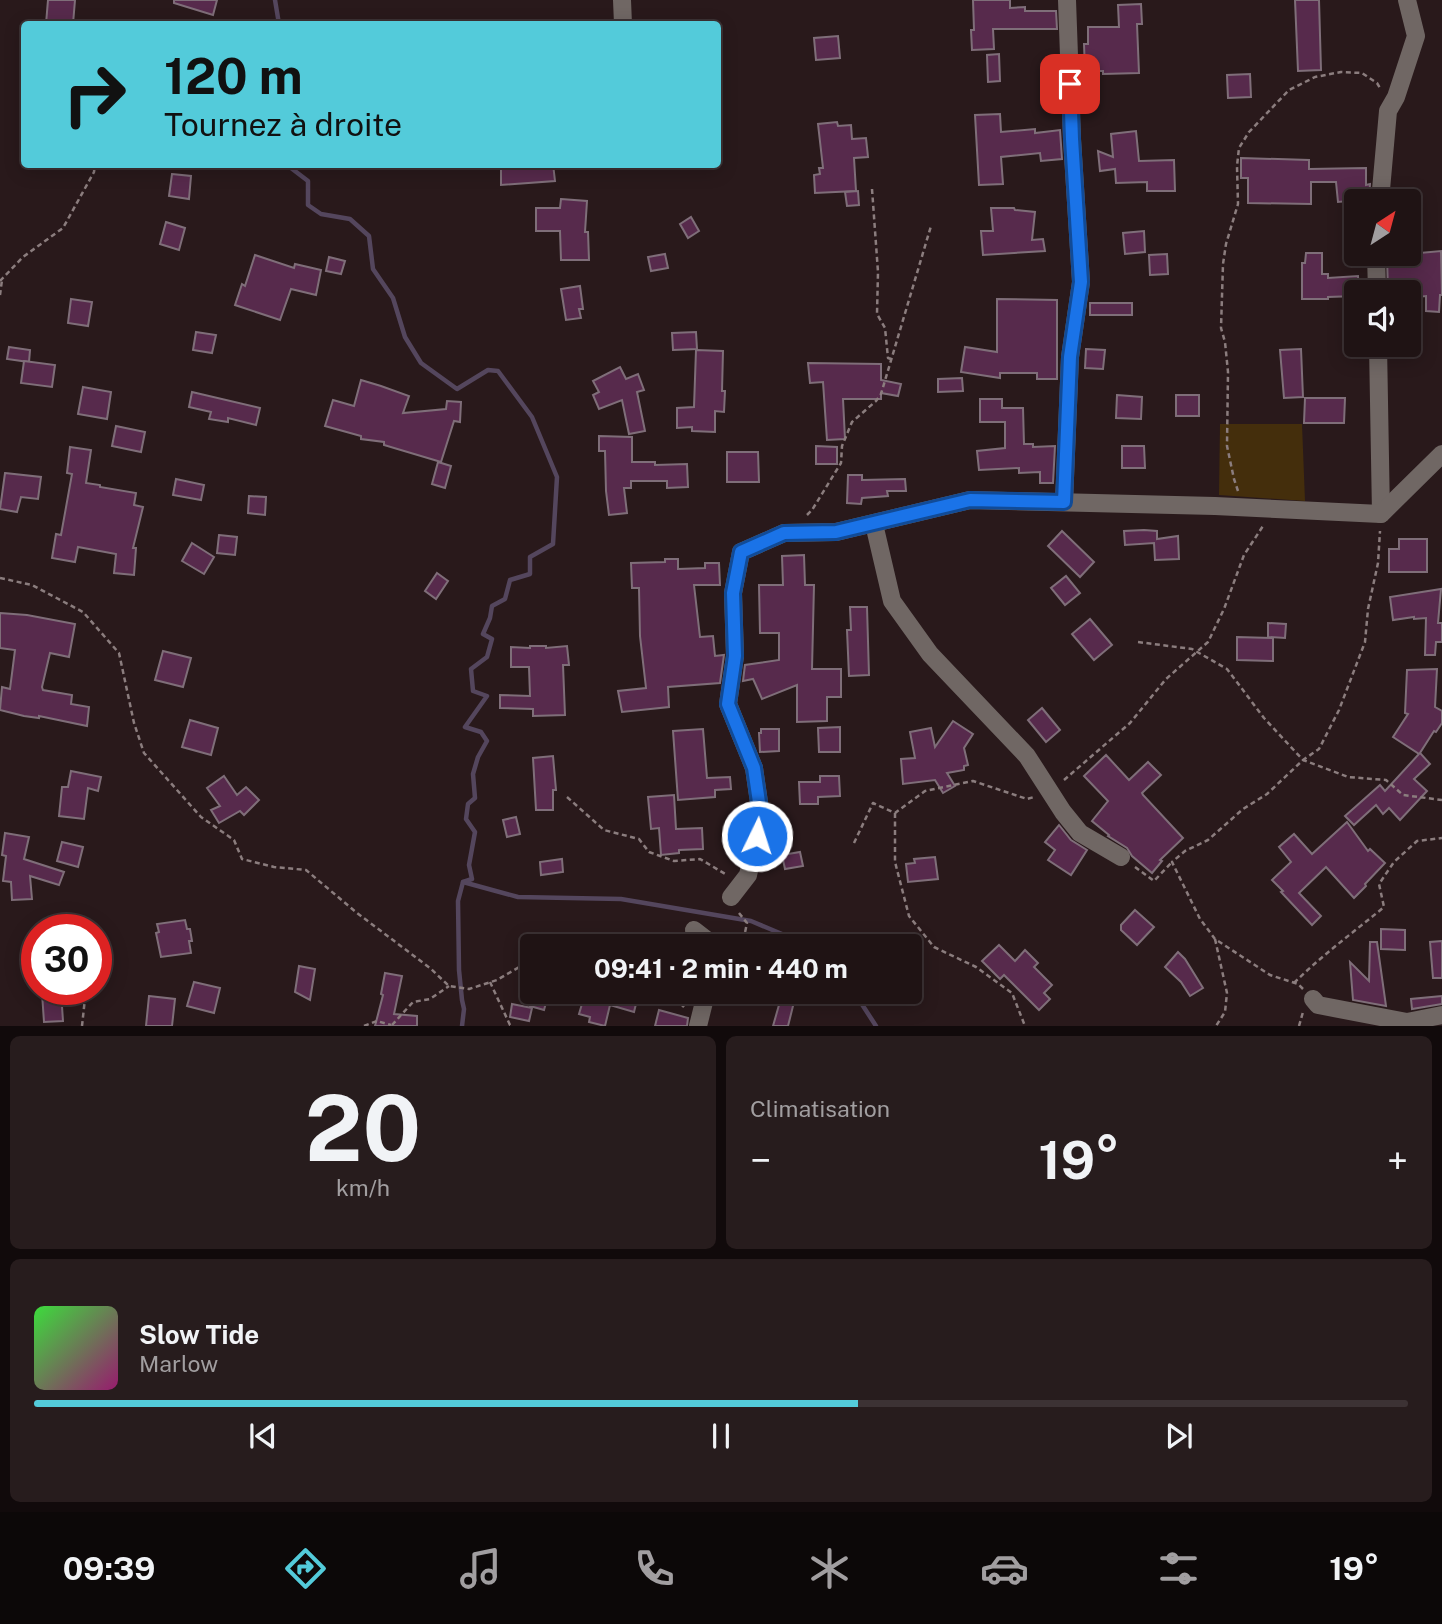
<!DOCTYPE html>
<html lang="fr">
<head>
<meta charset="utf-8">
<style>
  body { margin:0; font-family:"Public Sans",sans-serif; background:#271c1d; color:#f1f3f6; height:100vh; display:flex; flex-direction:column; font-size:26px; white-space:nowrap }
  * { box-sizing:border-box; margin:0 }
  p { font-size:23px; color:#a19ea0 }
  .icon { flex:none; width:38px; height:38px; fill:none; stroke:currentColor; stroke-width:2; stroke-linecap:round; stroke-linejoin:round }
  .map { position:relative; height:1026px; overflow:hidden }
  .side { display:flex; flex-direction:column; gap:10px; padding:10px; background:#110a0b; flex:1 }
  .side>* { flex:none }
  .guide { position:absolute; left:21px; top:21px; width:700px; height:147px; border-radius:7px; box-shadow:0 4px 18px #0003,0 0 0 2px #3c3234; background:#53cbda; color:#111; overflow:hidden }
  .needle { width:46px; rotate:36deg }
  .buttons { position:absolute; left:1344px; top:189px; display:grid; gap:14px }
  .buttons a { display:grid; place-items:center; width:77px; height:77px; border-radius:7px; background:#1f1314; box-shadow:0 4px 18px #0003,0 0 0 2px #3c3234; font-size:35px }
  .speed { position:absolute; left:21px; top:914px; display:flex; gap:14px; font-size:35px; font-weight:700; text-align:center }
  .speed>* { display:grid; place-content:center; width:91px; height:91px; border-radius:50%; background:#1f1314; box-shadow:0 4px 18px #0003,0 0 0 2px #3c3234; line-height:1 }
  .speed .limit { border:10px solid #d22; background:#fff; color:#111 }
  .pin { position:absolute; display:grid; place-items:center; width:60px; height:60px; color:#fff; margin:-30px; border-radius:14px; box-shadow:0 4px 10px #0006 }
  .me { position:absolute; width:77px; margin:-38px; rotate:4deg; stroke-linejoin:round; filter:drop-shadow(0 0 5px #0008) }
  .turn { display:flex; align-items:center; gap:24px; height:147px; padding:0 28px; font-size:32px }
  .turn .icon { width:91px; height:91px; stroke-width:2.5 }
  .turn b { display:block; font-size:49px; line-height:60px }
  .big { font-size:52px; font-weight:700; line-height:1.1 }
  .side .card { flex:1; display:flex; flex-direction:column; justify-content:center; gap:10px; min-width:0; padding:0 24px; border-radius:10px; background:#271c1d }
  .side .dial { align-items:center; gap:0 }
  .dial b { font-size:91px; line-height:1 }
  .song { display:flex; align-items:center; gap:21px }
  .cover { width:84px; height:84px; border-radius:10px; background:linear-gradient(135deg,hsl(120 70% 55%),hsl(320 70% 35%)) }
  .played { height:7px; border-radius:4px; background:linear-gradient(90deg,#53cbda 60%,#3c3234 60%) }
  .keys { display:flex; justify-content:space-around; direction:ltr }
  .heat { display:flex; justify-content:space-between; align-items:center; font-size:38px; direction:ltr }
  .side .tiles { flex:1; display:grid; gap:10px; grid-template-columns:1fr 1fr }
  .card:last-child { grid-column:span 2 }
  .trip { position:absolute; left:520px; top:934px; width:402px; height:70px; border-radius:7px; background:#1f1314; box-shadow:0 4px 18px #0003,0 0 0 2px #3c3234; font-weight:700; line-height:70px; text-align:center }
  .tabs { display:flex; height:112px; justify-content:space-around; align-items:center; background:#0c0808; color:#a19ea0 }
  .tabs .icon { width:49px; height:49px }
  .tabs .selected { color:#53cbda }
  .tabs b { font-size:32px; color:#f1f3f6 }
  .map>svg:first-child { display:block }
</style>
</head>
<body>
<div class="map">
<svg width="1442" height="1026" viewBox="0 0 1442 1026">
  <rect width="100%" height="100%" fill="#29191b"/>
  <polygon fill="#442e0c" points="1220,424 1302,424 1305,501 1219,495"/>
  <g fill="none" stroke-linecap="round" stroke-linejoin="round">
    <g stroke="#54465d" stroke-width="4.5">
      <polyline points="275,0 279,24"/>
      <polyline points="293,164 291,168 308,181 308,205 321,214 350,219 369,236 373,269 393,298 405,337 421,363 457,389 488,370 498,371 532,417 557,477 553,544 530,557 530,574 510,580 505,599 492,606 490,618 483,634 492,639 487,657 471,669 473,691 487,696 465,727 481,732 487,741 478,757 473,774 475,798 468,804 466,819 475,832 469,865 472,879 463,882 458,901 459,970 462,1000 464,1009 462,1026"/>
      <polyline points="463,882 518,897 621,899 751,921 813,947"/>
      <polyline points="854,992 876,1026"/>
    </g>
  </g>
  <g fill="#572a4c" stroke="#7f6e79" stroke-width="2">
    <polygon points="48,0 75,0 73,24 46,24"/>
    <polygon points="174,0 217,0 213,15 174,3"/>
    <polygon points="973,0 1010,0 1010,8 1025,7 1025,11 1056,11 1057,29 993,29 994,49 972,50 971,30 974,30"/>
    <polygon points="1295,0 1319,0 1321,70 1298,71"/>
    <polygon points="1141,4 1142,24 1137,24 1139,73 1103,74 1103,71 1085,71 1084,44 1088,44 1088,27 1119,27 1118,5"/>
    <polygon points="838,36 840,58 816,60 814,38"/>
    <polygon points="999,54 1000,81 988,82 987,55"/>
    <polygon points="1250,74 1251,97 1228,98 1227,75"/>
    <polygon points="1000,114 1001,132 1035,129 1035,133 1060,130 1062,159 1041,161 1040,153 1001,157 1003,184 979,185 975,115"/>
    <polygon points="837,122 838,126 851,125 852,139 866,138 868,157 854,158 856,191 815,193 814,175 820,174 819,168 823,168 818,124"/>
    <polygon points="1136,131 1139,161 1174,160 1175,191 1147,191 1147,182 1116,183 1115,169 1100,171 1098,151 1113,157 1111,134"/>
    <polygon points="1241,158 1309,160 1309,169 1366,168 1366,185 1370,184 1369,199 1338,202 1336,182 1311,182 1311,204 1248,203 1248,178 1241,178"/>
    <polygon points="501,164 553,164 555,181 501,185"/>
    <polygon points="172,174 191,176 189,199 169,196"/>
    <polygon points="858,191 859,205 847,206 845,192"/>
    <polygon points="561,199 587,201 585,232 588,232 589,260 561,260 560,231 536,231 536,208 560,208"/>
    <polygon points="991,208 1014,208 1015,210 1035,212 1032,240 1043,239 1045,251 983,255 981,231 993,231"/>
    <polygon points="691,217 699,231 688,238 680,224"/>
    <polygon points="166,222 185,228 179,250 160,244"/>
    <polygon points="1144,231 1145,252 1125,254 1123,233"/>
    <polygon points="1441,251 1442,295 1440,295 1439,312 1426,311 1426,296 1409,298 1409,292 1388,292 1387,256"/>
    <polygon points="1306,253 1322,253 1322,274 1328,274 1328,278 1358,276 1359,292 1356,292 1356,296 1328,297 1328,299 1302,299 1302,263 1305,263"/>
    <polygon points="665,254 668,268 651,271 648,257"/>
    <polygon points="1167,254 1168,274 1150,275 1149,255"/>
    <polygon points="255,255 294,268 295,264 321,270 316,295 291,289 280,320 235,305 242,284 245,286"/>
    <polygon points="329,257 345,261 341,274 326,271"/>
    <polygon points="580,286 583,309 579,309 581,318 566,320 561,289"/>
    <polygon points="71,299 92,302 88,326 68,323"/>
    <polygon points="997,299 1057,300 1057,379 1037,379 1037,373 1000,373 1000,378 961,372 965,347 997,352"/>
    <rect x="1090" y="303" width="42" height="12"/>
    <polygon points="196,332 216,335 212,353 193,350"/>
    <polygon points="696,332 697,349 673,350 672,333"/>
    <polygon points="9,347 30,350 29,362 7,359"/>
    <polygon points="1086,349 1105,350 1103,369 1085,368"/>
    <polygon points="1301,349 1303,397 1284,398 1280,350"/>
    <polygon points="696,350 723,351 722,391 725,391 724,412 715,411 715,432 692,431 692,427 677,428 677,408 694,407"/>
    <polygon points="24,361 55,365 52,387 21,383"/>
    <polygon points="808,363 881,364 881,380 901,384 898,396 881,393 881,399 843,399 845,439 827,440 823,382 810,383"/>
    <polygon points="620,367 626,379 638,374 644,390 637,392 645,431 629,434 622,400 599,409 593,395 599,392 593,381"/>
    <polygon points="962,378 963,391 938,392 938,379"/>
    <polygon points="361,380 381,386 409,396 403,413 446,409 447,401 461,402 460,422 454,421 441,462 384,445 384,442 361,439 361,436 325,426 333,400 354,406"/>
    <polygon points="83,387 111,392 107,419 78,414"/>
    <polygon points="192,392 260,408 256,425 228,418 228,422 209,419 211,412 189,407"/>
    <polygon points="1117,395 1142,397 1141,419 1116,418"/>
    <rect x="1176" y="395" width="23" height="21"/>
    <polygon points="1305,398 1345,398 1344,423 1304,423"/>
    <polygon points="980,399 1002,399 1002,408 1023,408 1024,444 1033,444 1033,447 1055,446 1053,483 1040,483 1040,472 1019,473 1019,468 979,470 977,451 1005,448 1005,422 980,422"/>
    <polygon points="116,426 145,432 141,452 112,446"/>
    <polygon points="599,436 632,437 632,462 655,462 655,465 687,464 688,487 667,488 667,481 631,481 631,488 624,488 627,513 609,515 606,491 605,451 599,451"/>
    <polygon points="816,446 837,447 837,464 816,464"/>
    <polygon points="1122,446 1144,446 1145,468 1122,468"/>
    <polygon points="70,447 91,450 86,483 100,485 100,487 136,493 134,505 143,507 133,548 136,548 134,575 114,573 116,554 78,547 75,562 52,558 56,534 61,535 72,474 67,473"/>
    <polygon points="727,452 758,452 759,482 727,482"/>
    <polygon points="438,462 451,466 445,488 432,484"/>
    <polygon points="5,473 41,477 38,499 21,497 17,512 0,509"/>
    <polygon points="848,475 862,475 862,480 905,479 906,491 887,491 888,496 862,498 861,504 847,503"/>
    <polygon points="176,479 204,485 201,500 173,495"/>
    <polygon points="249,496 266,497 265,515 248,513"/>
    <polygon points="1144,530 1157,531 1157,539 1178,536 1179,559 1155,560 1154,543 1125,545 1124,531"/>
    <polygon points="1062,531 1094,562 1080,577 1048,546"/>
    <polygon points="219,535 237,537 235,555 217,553"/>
    <polygon points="1399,539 1427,539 1427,572 1389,572 1389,549 1399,549"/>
    <polygon points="192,543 214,557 204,574 182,561"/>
    <polygon points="804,555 805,585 814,585 812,669 841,669 841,697 827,697 827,721 797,722 797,685 762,699 754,681 753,679 743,681 745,665 779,660 779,633 760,633 759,585 783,585 782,556"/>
    <polygon points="665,559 678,559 678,569 705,568 705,563 719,563 720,585 694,585 700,637 713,636 715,656 724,655 720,683 668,687 669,707 622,712 618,691 646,688 640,636 639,588 632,588 631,563 665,562"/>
    <polygon points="437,573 448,581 436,599 425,591"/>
    <polygon points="1066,576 1080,593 1065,605 1051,588"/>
    <polygon points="1441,589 1438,623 1442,623 1442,642 1436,642 1435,655 1425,655 1426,618 1414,619 1414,617 1393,620 1390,597"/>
    <polygon points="850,607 867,607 869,675 849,676 847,630 851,630"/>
    <polygon points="0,613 27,615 75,624 69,657 50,653 42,687 43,690 72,695 71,704 89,707 87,726 39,716 39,718 24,716 0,710 2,687 10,689 15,650 0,648"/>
    <polygon points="1090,619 1112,645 1094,660 1072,634"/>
    <polygon points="1268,623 1286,624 1285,638 1268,637"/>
    <polygon points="1237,637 1273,638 1273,661 1237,660"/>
    <polygon points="530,646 546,646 546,648 567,646 569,665 563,665 565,715 533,716 533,709 500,708 500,695 530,696 529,667 511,667 511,647 530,648"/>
    <polygon points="163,651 191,658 183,687 155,680"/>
    <polygon points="1437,669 1435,707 1442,711 1442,723 1436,732 1434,731 1420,753 1430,764 1414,779 1427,791 1400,820 1389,808 1383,814 1376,805 1354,825 1345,816 1380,785 1385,791 1419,754 1393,737 1408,714 1405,713 1407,670"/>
    <polygon points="1042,708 1060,730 1046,742 1028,720"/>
    <polygon points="190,720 218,728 211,755 182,747"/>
    <polygon points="953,721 973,734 964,748 968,765 964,766 964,770 947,773 955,786 943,793 935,780 903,784 901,759 915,758 910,732 931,728 935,747"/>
    <polygon points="840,727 840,752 819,752 818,728"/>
    <polygon points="703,729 707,778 730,777 731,789 715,790 715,797 678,800 673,731"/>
    <polygon points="761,729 779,729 779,751 760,752 759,733 761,733"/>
    <polygon points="1106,755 1129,780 1148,762 1161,775 1142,793 1143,795 1183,838 1160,860 1162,861 1152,873 1132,856 1127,848 1108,836 1109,835 1092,821 1108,801 1084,776"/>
    <polygon points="553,756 556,790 553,790 553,810 536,810 533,758"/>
    <polygon points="71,771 101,777 98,791 88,788 84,819 59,816 62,787 68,787"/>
    <polygon points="224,776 237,795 246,787 259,800 244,815 240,811 219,823 211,810 220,806 207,788"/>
    <polygon points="820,776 839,776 840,796 818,797 818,804 800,804 799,782 820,782"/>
    <polygon points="674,795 676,829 702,828 703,849 679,850 679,853 661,855 659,828 651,829 648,797"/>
    <polygon points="516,817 520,834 507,837 503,820"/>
    <polygon points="1347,822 1368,851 1370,849 1385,863 1365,884 1366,886 1354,898 1326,867 1299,893 1321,916 1312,925 1281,892 1283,891 1272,880 1291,862 1279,847 1294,834 1312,854"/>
    <polygon points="1059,825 1071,840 1087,850 1071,875 1048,860 1055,850 1045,842"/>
    <polygon points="5,833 29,837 24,859 64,872 59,885 30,876 32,899 12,900 11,882 3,881 6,856 2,855"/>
    <polygon points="62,842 83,847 78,867 57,861"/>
    <polygon points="800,852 803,866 785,869 782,855"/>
    <polygon points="935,857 938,879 908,882 906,864 915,863 914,859"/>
    <polygon points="562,859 563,872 541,875 540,862"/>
    <polygon points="1135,910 1154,927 1137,945 1121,930 1121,925"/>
    <polygon points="185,920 187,929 190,929 192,941 189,941 191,953 161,957 156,933 159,932 157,924"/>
    <polygon points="1381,929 1405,930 1405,950 1381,949"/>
    <polygon points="1442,941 1442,978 1433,978 1430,942"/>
    <polygon points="1370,942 1377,942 1386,1006 1353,1000 1350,962 1369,981"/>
    <polygon points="999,945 1015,961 1025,950 1038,963 1034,967 1052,985 1044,993 1050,999 1039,1010 1004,975 1000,979 982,961"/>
    <polygon points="1178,952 1185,959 1203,988 1190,996 1181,982 1165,967"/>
    <polygon points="299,966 315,969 310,1000 295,992"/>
    <polygon points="385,973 402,976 394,1014 417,1016 417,1026 375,1026 383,995 381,994"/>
    <polygon points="194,982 220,988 214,1013 187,1006"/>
    <polygon points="61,992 63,1021 44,1022 42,993"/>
    <polygon points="534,992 549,992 544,1010 530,1006"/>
    <polygon points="580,992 639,992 634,1012 610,1005 605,1026 589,1022 590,1017 579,1014 584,997 579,996"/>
    <polygon points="149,996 175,999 172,1026 146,1026"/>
    <polygon points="1442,996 1442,1004 1412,1009 1411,999"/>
    <polygon points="781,998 794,1002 788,1026 773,1026"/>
    <polygon points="512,1004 532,1008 529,1021 510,1017"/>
    <polygon points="659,1010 688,1018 687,1026 655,1026"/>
  </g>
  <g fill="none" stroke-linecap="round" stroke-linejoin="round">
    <g stroke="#8b7d7e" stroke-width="2.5" stroke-dasharray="5 3.5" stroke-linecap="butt">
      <polyline points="872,189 878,272 877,314 885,328 888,358 891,359"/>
      <polyline points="0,281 23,257 63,228 94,172 95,164"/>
      <polyline points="0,295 2,280"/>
      <polyline points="1238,491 1234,479 1227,446 1228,372 1225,342 1221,328 1223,264 1226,244 1238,204 1237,166 1239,148 1249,132 1289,90 1315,77 1341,72 1362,73 1377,83 1380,88"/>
      <polyline points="807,515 812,510 841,463 842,446 852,422 876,401 881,394 931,226"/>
      <polyline points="0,578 32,585 83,612 119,653 134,723 144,753 201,817 234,840 242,859 274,867 306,870 357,913 430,968 449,986 469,989 497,980 521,966 532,968"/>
      <polyline points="1138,642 1192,649 1227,669 1264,718 1303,760 1348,777 1386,780 1403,795 1442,800"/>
      <polyline points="1064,780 1130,723 1166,679 1208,642 1224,609 1244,555 1263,526"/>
      <polyline points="567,797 604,830 639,839 649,852 674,861 700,859 727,875"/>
      <polyline points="895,813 895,862 909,916 934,947 976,967 1012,993 1025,1026"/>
      <polyline points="854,843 873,803 895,813 925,791 973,781 1027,799 1034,797"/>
      <polyline points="1135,867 1154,881 1172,862"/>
      <polyline points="739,913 747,923 742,947"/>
      <polyline points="1215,939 1227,993 1225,1012 1216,1026"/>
      <polyline points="96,967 102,957"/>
      <polyline points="490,982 510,1025 513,1026"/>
      <path d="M1294,983c28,-28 60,-51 90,-76l-5,-23 15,-22 23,-21 25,-3"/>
      <polyline points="1303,989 1298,984 1270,975 1215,939 1200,919 1172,862 1185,851 1208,840 1243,809 1267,794 1303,760 1319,749 1339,710 1365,642 1368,609 1378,563 1380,531"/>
      <polyline points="668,992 686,1009"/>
      <polyline points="392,1025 413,1002 430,999 449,986"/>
      <polyline points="82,1026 86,989"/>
      <polyline points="364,1026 377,1021 391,1025"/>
      <polyline points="1299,1026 1303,1012"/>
    </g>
    <g stroke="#706764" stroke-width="18">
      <polyline points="622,0 623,24"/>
      <polyline points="1380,201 1388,111 1396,97 1416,36 1407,0"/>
      <polyline points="1376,254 1377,292"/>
      <polyline points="1378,345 1381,514"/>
      <polyline points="1064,502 1070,357 1081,282 1072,139 1067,0"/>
      <polyline points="874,524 892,601 930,654 1027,756 1063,812 1080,833 1121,857"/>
      <polyline points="731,897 748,875 761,816 754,768 728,704 735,656 733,593 741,552 784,533 836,532 970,500 1215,506 1381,514 1442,454"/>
      <polyline points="694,930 716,947"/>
      <polyline points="1313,999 1318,1005 1407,1022 1442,1015"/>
      <polyline points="698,1026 705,998 705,992"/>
    </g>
  </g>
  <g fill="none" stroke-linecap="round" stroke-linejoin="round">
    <g stroke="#114b97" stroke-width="18">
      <polyline id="route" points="757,836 761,816 754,768 728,704 735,656 733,593 741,552 784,533 836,532 970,500 1064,502 1070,357 1081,282 1072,139 1070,84"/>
    </g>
    <use href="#route" stroke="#1a73e8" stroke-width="12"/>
  </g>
</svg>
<div class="buttons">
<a><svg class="needle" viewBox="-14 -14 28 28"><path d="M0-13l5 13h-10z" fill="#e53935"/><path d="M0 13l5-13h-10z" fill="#a19ea0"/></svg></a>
<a><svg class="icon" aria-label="sound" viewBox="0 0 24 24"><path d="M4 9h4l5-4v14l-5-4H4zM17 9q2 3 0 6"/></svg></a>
</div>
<div class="speed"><div class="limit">30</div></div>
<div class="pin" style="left:1070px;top:84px;background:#d93025"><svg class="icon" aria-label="arrive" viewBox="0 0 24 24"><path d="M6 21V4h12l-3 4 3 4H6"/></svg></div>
<svg class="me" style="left:757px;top:836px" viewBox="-20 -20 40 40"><circle r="17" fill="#1a73e8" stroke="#fff" stroke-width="3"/><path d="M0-11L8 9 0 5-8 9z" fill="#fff"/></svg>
<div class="trip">09:41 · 2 min · 440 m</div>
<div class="guide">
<div class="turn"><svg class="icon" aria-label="right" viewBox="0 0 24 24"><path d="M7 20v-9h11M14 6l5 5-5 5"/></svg><div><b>120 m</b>Tournez à droite</div></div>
</div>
</div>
<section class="side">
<div class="tiles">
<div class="card dial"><b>20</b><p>km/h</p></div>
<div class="card"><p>Climatisation</p>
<div class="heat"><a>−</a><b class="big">19°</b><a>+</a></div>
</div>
<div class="card">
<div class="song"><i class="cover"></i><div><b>Slow Tide</b><p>Marlow</p></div></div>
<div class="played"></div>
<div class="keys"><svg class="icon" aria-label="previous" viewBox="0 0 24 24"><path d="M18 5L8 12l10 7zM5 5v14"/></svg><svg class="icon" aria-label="pause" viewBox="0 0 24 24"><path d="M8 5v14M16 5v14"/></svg><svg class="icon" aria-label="next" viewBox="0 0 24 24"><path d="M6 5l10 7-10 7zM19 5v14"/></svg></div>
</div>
</div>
</section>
<nav class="tabs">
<b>09:39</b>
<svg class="icon selected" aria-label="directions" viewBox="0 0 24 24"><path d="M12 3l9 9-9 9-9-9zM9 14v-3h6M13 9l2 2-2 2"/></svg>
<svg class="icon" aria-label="music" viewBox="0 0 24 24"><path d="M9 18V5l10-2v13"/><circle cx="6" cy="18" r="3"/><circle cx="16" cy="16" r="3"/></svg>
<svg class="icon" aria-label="phone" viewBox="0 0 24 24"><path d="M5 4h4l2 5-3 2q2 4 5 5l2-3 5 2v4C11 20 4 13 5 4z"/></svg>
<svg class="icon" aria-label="climate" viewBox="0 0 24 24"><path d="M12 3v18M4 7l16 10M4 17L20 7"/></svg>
<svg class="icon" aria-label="car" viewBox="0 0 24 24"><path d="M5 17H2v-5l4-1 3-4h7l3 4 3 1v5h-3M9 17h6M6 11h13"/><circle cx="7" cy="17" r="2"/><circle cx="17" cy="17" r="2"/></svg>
<svg class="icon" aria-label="filters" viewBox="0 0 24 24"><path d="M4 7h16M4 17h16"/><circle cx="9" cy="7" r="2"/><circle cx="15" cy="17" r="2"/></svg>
<b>19°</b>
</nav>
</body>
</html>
